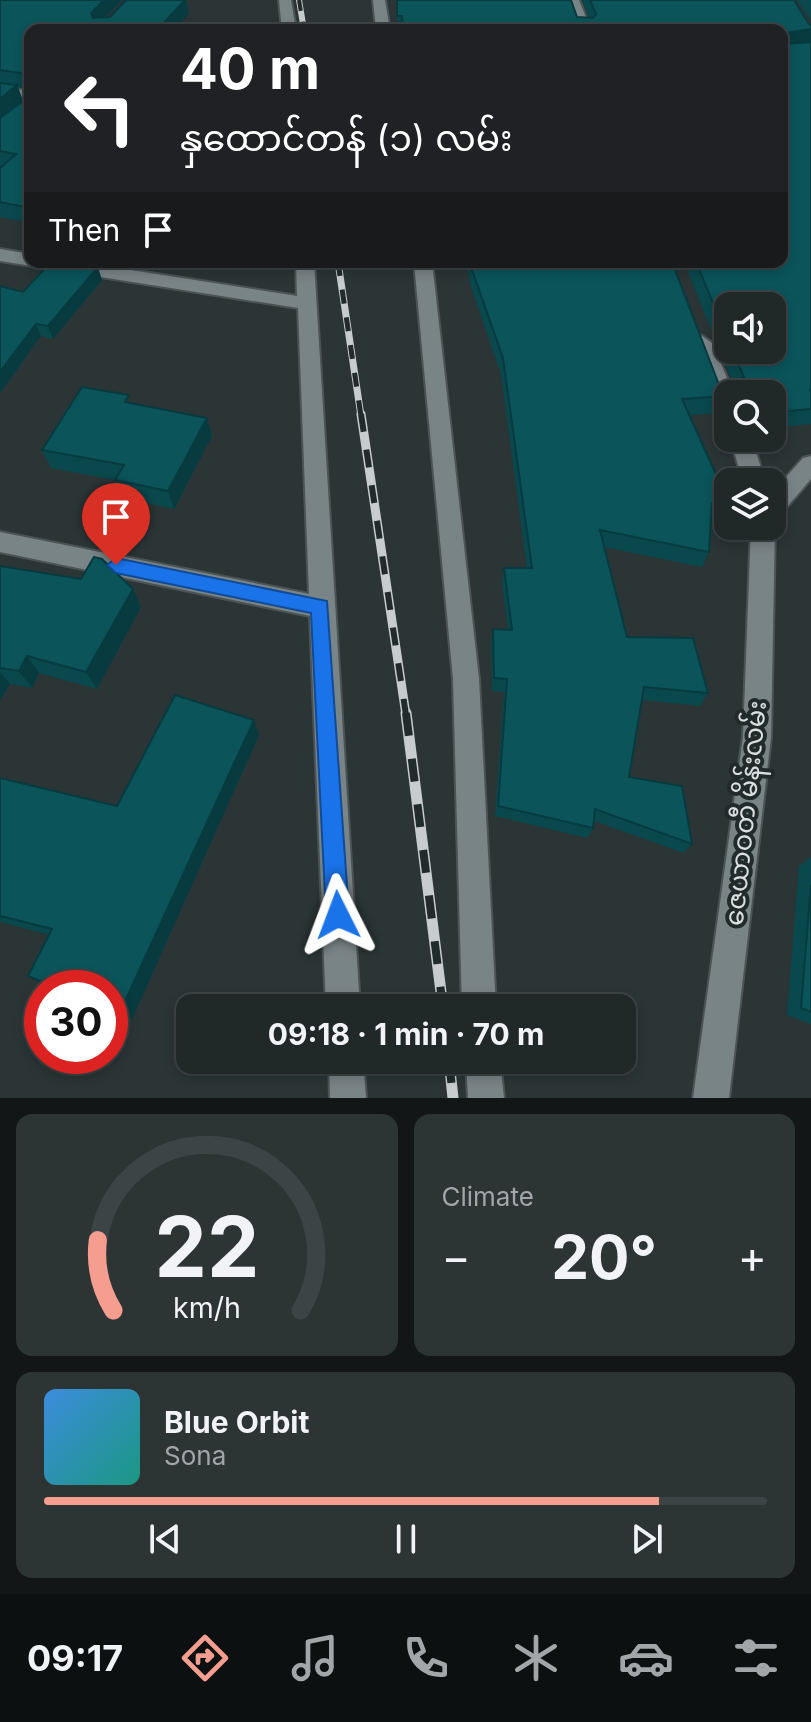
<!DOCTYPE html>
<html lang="en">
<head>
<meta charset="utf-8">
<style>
  body { margin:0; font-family:Inter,"Noto Sans Myanmar",sans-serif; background:#2d3434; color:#f1f3f6; height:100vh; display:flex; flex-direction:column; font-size:30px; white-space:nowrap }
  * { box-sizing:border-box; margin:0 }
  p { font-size:26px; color:#a2a6a8 }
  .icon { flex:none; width:44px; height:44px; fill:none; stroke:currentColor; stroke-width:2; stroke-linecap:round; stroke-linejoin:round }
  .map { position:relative; height:1098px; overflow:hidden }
  .sheet { display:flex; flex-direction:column; gap:16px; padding:16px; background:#121616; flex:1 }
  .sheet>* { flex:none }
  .banner { position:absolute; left:24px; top:24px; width:764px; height:244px; border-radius:16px; box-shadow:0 4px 12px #0003,0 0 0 2px #3d4445; background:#202124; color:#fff; overflow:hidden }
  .tools { position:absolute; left:714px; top:292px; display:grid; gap:16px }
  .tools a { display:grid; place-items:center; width:72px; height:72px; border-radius:16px; background:#202828; box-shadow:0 4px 12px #0003,0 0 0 2px #3d4445; font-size:40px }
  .speed { position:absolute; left:24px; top:970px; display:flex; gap:16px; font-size:40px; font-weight:700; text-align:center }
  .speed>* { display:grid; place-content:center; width:104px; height:104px; border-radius:50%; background:#202828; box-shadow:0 4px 12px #0003,0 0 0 2px #3d4445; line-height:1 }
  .speed .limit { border:12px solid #d22; background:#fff; color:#111 }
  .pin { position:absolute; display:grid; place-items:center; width:68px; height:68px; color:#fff; margin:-82px -34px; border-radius:50% 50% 50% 0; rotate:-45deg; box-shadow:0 0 8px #0007 }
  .pin .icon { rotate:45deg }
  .me { position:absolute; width:88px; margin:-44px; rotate:357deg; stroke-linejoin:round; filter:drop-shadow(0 0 6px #0008) }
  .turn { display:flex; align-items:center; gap:28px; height:168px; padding:0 24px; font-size:36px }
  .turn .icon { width:104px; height:104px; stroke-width:2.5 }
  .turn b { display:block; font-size:56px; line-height:68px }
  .then { display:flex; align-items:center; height:76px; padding:0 24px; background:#0003; gap:16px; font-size:30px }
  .big { font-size:60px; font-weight:700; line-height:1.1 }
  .sheet .widget { flex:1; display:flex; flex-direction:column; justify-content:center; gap:12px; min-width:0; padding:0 28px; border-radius:16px; background:#2d3434 }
  .sheet .dial { align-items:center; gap:0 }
  .dial svg { height:208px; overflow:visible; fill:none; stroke:#3d4445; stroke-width:7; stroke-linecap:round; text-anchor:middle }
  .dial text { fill:#f1f3f6; stroke:none }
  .song { display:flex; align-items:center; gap:24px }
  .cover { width:96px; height:96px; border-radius:12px; background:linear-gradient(135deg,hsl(210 70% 55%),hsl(170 70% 35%)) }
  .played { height:8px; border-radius:4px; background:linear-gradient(90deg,#f59d8f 85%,#3d4445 85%) }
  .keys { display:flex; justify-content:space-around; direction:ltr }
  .heat { display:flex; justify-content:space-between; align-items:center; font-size:44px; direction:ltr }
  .sheet .tiles { flex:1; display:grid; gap:16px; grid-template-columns:1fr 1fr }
  .widget:last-child { grid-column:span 2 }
  .trip { position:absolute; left:176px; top:994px; width:460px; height:80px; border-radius:16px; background:#202828; box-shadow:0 4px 12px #0003,0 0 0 2px #3d4445; font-weight:700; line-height:80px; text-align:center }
  .tab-bar { display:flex; height:128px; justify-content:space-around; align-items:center; background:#0d1010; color:#a2a6a8 }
  .tab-bar .icon { width:56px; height:56px }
  .tab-bar .active { color:#f59d8f }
  .tab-bar b { font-size:36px; color:#f1f3f6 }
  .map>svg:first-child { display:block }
</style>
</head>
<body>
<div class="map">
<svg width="811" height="1098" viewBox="0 0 811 1098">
  <rect width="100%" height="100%" fill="#2b3536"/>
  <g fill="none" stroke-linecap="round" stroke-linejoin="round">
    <g stroke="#4b5354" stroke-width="4">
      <g id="street">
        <polygon points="279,0 291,0 296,30 282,30"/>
        <polygon points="373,0 385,0 390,30 376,30"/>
        <polygon points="567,0 579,0 591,30 577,30"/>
        <polygon points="0,87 30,91 30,99 0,95"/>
        <polygon points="0,249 30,254 30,262 79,262 297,296 296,262 314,262 360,1008 326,1008 310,616 0,552 0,532 309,594 298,308 0,261"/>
        <polygon points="414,262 432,262 479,679 496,1008 462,1008 453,679"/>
        <polygon points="702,336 712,343 734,394 728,394 728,413 717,405 692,343"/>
        <polygon points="730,438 752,438 765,482 743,482"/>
        <polygon points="811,456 811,479 780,515 772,518 772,493 803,458"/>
        <polygon points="772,521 775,526 771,737 729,1098 693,1098 743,737 751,526 772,526"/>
        <polygon points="329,1060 363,1060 366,1098 330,1098"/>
        <polygon points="466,1060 500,1060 504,1098 468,1098"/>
      </g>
    </g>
    <use href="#street" fill="#798486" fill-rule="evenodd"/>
    <g stroke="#c7cdce" stroke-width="6">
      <polyline id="rail-far3" points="299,0 304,30"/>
    </g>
    <g stroke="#c7cdce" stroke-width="7">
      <polyline id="rail-far2" points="338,262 361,416"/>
    </g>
    <g stroke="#c7cdce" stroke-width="9">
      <polyline id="rail-far1" points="361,414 406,715"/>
    </g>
    <g stroke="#c7cdce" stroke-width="11">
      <g id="rail">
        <polyline points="406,713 443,1008"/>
        <polyline points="449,1060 453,1098"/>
      </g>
    </g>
    <use href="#rail-far3" stroke="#212b2c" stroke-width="4" stroke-dasharray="11" stroke-linecap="butt"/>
    <use href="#rail-far2" stroke="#212b2c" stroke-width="5" stroke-dasharray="14" stroke-linecap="butt"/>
    <use href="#rail-far1" stroke="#212b2c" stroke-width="6" stroke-dasharray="18" stroke-linecap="butt"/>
    <use href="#rail" stroke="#212b2c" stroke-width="8" stroke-dasharray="23" stroke-linecap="butt"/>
  </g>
  <g fill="#09484d" fill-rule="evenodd">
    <path d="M0,0h122l-17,17h5l16,-17h60l3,14 -159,16v193l-30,-6v-49l2,-2 -2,-1zM18,87l9,1 -1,11 -3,2z"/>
    <path d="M396,0l193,18 -7,-18h212l15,24 2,1v399l-39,4v-34h-40l3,-6 -51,-126h98v-232h-384zM728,306l44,44h-44z"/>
    <polygon points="797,0 811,0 811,20"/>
    <polygon points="466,262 672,262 721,390 728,396 728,399 722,413 689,415 728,501 728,518 725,525 711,521 709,552 702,567 604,547 627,637 708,693 700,706 641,700 629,777 692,844 684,853 594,821 593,828 587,838 495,816 504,692 492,691 491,643 493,629 508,630 502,583 504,568 527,568 501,374 471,287"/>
    <polygon points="102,280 53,339 41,336 0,393 23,292"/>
    <polygon points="132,404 207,418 212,436 174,509 122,498 115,480 51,468 42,450"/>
    <polygon points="0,566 133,589 141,607 97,689 39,673 32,688 10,684 0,700"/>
    <polygon points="259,735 132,1019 110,1011 110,988 52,988 28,976 50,935 0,922 0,778 117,806"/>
    <polygon points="811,857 811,1024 787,1015 799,866"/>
  </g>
  <g fill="#073b3f">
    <polygon points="104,0 122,0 95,28 91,13"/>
    <polygon points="185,0 186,0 189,14 174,30 157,30"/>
    <polygon points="811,29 811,44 782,48 784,33"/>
    <polygon points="17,85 23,101 0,120 0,99"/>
    <polygon points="98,267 102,280 53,339 48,326"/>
    <polygon points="36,324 41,336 0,393 0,372"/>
    <polygon points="207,418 212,436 174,509 168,491"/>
    <polygon points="133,589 141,607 97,689 86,672"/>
    <polygon points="27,656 39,673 32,688 19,671"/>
    <polygon points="0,672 10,684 0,700"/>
    <polygon points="254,720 259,735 132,1019 120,1012"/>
  </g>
  <g fill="#0a545a" stroke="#073b3f" stroke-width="2">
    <polygon points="0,0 104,0 91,13 93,18 110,17 126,0 185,0 157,30 30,30 30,208 0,202 0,168 16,154 0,151 0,118 26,99 27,74 0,70"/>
    <polygon points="397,0 571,0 577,17 593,18 596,14 590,0 794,0 809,24 811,25 811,29 784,33 787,44 811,42 811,389 810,390 811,392 811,409 777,412 772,403 772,394 738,394 738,381 744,377 732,350 772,350 772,306 728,306 728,339 696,262 782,262 782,30 403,30 402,16 397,16"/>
    <polygon points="0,83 17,85 0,99"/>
    <polygon points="51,262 64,262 98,267 48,326 36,324 0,372 0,286 23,292"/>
    <polygon points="470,262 672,262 721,390 728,396 682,399 728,501 728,509 712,504 709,552 600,530 627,637 693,638 708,693 644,687 629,777 682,786 692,844 595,809 593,828 498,806 507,679 494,678 493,629 512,630 504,568 532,568 503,358 472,270"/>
    <polygon points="82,387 129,395 125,402 207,418 168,491 115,480 124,465 42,450"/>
    <polygon points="94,557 102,559 133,589 86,672 27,656 19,671 0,668 0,566 81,579"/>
    <polygon points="175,695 254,720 120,1012 110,1008 110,988 58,988 28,976 52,929 0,916 0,778 117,806"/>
    <polygon points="811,885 811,1012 801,1008"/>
  </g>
  <polygon fill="#1a73e8" stroke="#114b97" stroke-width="2" points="116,558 327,601 349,915 346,924 338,927 329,924 326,915 311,613 116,573 107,565"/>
  <g text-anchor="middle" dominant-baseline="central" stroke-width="8" stroke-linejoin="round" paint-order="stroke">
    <g font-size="26" fill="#dae0e1" stroke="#212b2c">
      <text transform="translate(745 813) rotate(-84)">ဇေယာဝတီ မိန်းလမ်း</text>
    </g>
  </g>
</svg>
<div class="tools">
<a><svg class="icon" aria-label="sound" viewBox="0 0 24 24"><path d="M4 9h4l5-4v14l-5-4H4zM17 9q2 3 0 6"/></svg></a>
<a><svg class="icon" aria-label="search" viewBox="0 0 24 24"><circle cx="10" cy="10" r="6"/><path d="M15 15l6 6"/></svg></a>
<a><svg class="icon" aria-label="layers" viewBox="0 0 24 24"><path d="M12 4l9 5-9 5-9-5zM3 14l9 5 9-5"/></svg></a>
</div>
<div class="speed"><div class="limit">30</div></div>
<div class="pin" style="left:116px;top:565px;background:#d93025"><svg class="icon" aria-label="arrive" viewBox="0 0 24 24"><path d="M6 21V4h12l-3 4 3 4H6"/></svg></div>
<svg class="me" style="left:338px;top:915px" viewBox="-20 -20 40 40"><path d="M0-17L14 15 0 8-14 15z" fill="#1a73e8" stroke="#fff" stroke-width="4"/></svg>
<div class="trip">09:18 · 1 min · 70 m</div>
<div class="banner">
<div class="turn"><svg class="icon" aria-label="left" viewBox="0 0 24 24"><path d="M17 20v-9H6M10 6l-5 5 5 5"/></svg><div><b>40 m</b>နှထောင်တန် (၁) လမ်း</div></div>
<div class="then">Then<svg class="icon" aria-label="arrive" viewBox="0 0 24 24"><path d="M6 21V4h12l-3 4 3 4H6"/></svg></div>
</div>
</div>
<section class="sheet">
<div class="tiles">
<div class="widget dial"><svg viewBox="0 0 100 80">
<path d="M14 69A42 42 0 1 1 86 69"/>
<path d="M14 69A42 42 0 0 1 8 42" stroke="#f59d8f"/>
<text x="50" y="56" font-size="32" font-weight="700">22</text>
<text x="50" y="72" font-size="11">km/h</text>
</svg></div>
<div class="widget"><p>Climate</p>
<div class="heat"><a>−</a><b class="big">20°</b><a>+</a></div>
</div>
<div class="widget">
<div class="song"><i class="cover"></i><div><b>Blue Orbit</b><p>Sona</p></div></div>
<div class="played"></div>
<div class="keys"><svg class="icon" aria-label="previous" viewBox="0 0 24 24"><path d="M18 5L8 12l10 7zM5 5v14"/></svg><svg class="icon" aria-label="pause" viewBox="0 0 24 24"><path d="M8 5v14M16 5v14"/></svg><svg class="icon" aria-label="next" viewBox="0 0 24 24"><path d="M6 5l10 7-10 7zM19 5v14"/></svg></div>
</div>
</div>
</section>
<nav class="tab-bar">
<b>09:17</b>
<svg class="icon active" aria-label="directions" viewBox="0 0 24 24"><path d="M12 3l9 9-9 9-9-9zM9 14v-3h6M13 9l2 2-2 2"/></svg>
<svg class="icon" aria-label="music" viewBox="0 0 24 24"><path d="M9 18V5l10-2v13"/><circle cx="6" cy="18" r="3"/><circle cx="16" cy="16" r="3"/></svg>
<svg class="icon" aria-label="phone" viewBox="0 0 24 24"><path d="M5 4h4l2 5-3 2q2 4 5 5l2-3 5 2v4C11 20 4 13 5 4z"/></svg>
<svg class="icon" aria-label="climate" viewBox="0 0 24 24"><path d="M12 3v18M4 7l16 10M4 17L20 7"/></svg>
<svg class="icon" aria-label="car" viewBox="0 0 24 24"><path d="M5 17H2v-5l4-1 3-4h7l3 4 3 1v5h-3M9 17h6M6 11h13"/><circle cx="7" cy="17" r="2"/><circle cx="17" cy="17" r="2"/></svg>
<svg class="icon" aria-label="filters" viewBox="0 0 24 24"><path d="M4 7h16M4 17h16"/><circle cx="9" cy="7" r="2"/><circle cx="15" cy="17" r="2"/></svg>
</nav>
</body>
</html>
